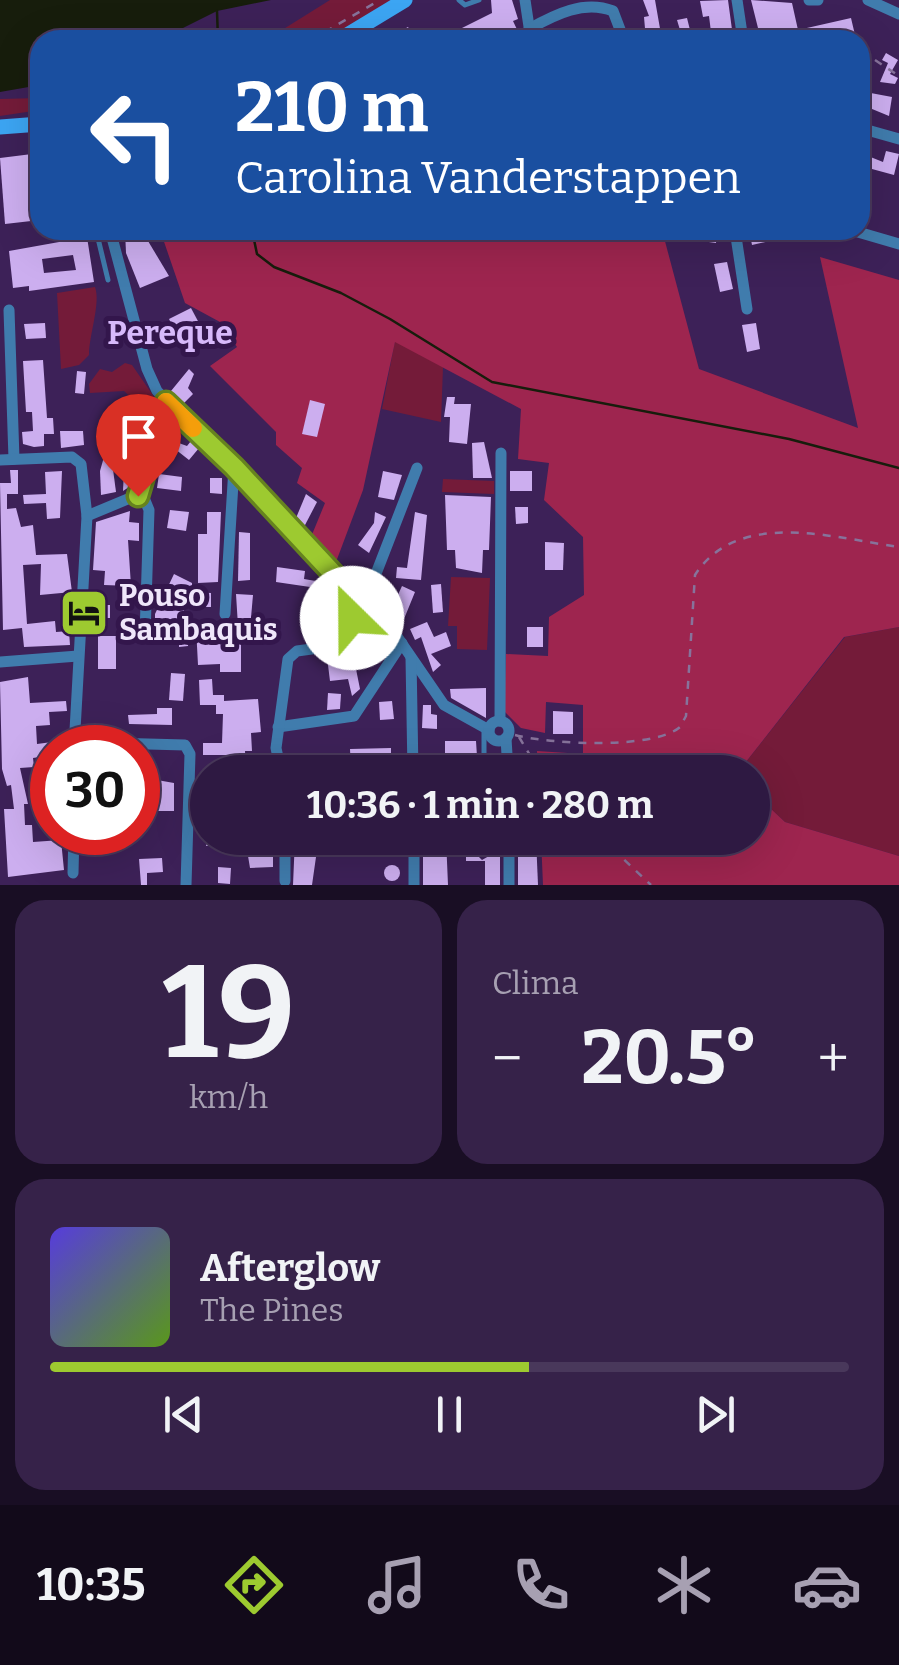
<!DOCTYPE html>
<html lang="pt">
<head>
<meta charset="utf-8">
<style>
  body { margin:0; font-family:Bitter,serif; background:#362249; color:#f1f3f6; height:100vh; display:flex; flex-direction:column; font-size:38px; white-space:nowrap }
  * { box-sizing:border-box; margin:0 }
  p { font-size:32px; color:#a7a0b2 }
  .icon { flex:none; width:55px; height:55px; fill:none; stroke:currentColor; stroke-width:2; stroke-linecap:round; stroke-linejoin:round }
  .map { position:relative; height:885px; overflow:hidden }
  .side { display:flex; flex-direction:column; gap:15px; padding:15px; background:#190e24; flex:1 }
  .side>* { flex:none }
  .banner { position:absolute; left:30px; top:30px; width:840px; height:210px; border-radius:30px; box-shadow:0 10px 40px #0002,0 0 0 2px #49385b; background:#1a4fa0; color:#fff; overflow:hidden }
  .speed { position:absolute; left:30px; top:725px; display:flex; gap:20px; font-size:50px; font-weight:700; text-align:center }
  .speed>* { display:grid; place-content:center; width:130px; height:130px; border-radius:50%; background:#2e1942; box-shadow:0 10px 40px #0002,0 0 0 2px #49385b; line-height:1 }
  .speed .limit { border:15px solid #d22; background:#fff; color:#111 }
  .pin { position:absolute; display:grid; place-items:center; width:85px; height:85px; color:#fff; margin:-102px -42px; border-radius:50% 50% 50% 0; rotate:-45deg; box-shadow:0 0 10px #0007 }
  .pin .icon { rotate:45deg }
  .me { position:absolute; width:110px; margin:-55px; rotate:337deg; stroke-linejoin:round; filter:drop-shadow(0 0 8px #0008) }
  .turn { display:flex; align-items:center; gap:35px; height:210px; padding:0 40px; font-size:45px }
  .turn .icon { width:130px; height:130px; stroke-width:2.5 }
  .turn b { display:block; font-size:70px; line-height:85px }
  .big { font-size:75px; font-weight:700; line-height:1.1 }
  .side .widget { flex:1; display:flex; flex-direction:column; justify-content:center; gap:15px; min-width:0; padding:0 35px; border-radius:30px; background:#362249 }
  .side .dial { align-items:center; gap:0 }
  .dial b { font-size:130px; line-height:1 }
  .song { display:flex; align-items:center; gap:30px }
  .cover { width:120px; height:120px; border-radius:15px; background:linear-gradient(135deg,hsl(250 70% 55%),hsl(90 70% 35%)) }
  .played { height:10px; border-radius:5px; background:linear-gradient(90deg,#9dca30 60%,#49385b 60%) }
  .keys { display:flex; justify-content:space-around; direction:ltr }
  .heat { display:flex; justify-content:space-between; align-items:center; font-size:55px; direction:ltr }
  .side .tiles { flex:1; display:grid; gap:15px; grid-template-columns:1fr 1fr }
  .widget:last-child { grid-column:span 2 }
  .trip { position:absolute; left:190px; top:755px; width:580px; height:100px; border-radius:50px; background:#2e1942; box-shadow:0 10px 40px #0002,0 0 0 2px #49385b; font-weight:700; line-height:100px; text-align:center }
  .tab-bar { display:flex; height:160px; justify-content:space-around; align-items:center; background:#120a1a; color:#a7a0b2 }
  .tab-bar .icon { width:70px; height:70px }
  .tab-bar .active { color:#9dca30 }
  .tab-bar b { font-size:45px; color:#f1f3f6 }
  .map>svg:first-child { display:block }
</style>
</head>
<body>
<div class="map">
<svg width="899" height="885" viewBox="0 0 899 885">
  <rect width="100%" height="100%" fill="#3d2158"/>
  <g fill="#741b39">
    <polygon points="330,0 400,0 335,40 266,40"/>
    <polygon points="40,98 40,110 0,116 0,99"/>
    <path d="M95,287c6,16 -6,48 -6,68l-10,10 -18,4 -4,-76z"/>
    <polygon points="395,341 443,367 441,422 382,409"/>
    <polygon points="125,363 132,365 159,404 147,459 130,438 138,427 150,424 147,412 124,391 90,393 89,384 100,369 112,372"/>
    <polygon points="443,479 494,481 494,494 442,492"/>
    <polygon points="451,577 490,578 487,650 457,649 457,626 448,626"/>
    <polygon points="899,627 899,856 785,822 753,792 752,772 738,772 845,637"/>
  </g>
  <g fill="#9e254f">
    <polygon points="160,230 662,230 699,369 858,428 820,257 899,280 899,627 844,637 738,772 538,772 537,751 583,754 583,705 546,702 545,733 521,728 504,711 506,654 548,656 549,617 584,595 583,537 544,500 549,463 518,459 521,409 395,342 363,490 336,562 311,537 325,503 297,483 302,468 276,445 276,432 210,366 237,347 220,322 185,303"/>
    <polygon points="753,792 785,822 899,856 899,885 543,885 541,838 752,838"/>
  </g>
  <polygon fill="#171d0c" points="0,0 271,0 217,11 159,40 40,40 40,85 0,92"/>
  <g fill="none" stroke-linecap="round" stroke-linejoin="round">
    <g stroke="#171d0c" stroke-width="2.5">
      <polyline points="217,11 218,40"/>
      <polyline points="252,230 257,254 274,267 341,293 390,319 492,382 789,439 899,468"/>
    </g>
  </g>
  <g fill="#ccaeef" fill-rule="evenodd">
    <polygon points="491,0 512,0 518,19 513,21 522,40 438,40 492,13"/>
    <polygon points="643,0 655,0 662,40 646,40 644,17 649,16"/>
    <polygon points="728,0 733,37 712,40 709,16 703,17 700,1"/>
    <polygon points="751,0 792,3 798,30 851,18 855,35 851,34 862,40 761,40"/>
    <polygon points="687,18 692,38 683,40 677,20"/>
    <polygon points="408,27 410,31 416,28 423,40 384,40"/>
    <polygon points="886,53 898,60 890,74 898,78 895,84 880,82 888,63 882,60"/>
    <polygon points="860,91 892,97 889,116 860,104"/>
    <polygon points="886,151 899,154 894,175 872,169 868,180 860,177 863,154 883,162"/>
    <polygon points="40,153 40,220 5,224 0,158"/>
    <polygon points="125,230 142,231 169,276 140,288 126,253"/>
    <polygon points="688,230 717,230 716,243 687,239"/>
    <polygon points="749,230 767,230 770,241 752,245"/>
    <path d="M87,237l7,45 -65,9v-5l-16,2 -4,-37zM73,255l3,15 -32,3 -2,-14z"/>
    <polygon points="727,262 733,289 720,292 714,264"/>
    <polygon points="191,308 200,325 178,336 169,319"/>
    <polygon points="45,323 46,338 26,339 24,324"/>
    <polygon points="756,323 760,349 747,352 742,325"/>
    <polygon points="43,360 47,418 53,418 54,434 44,434 44,446 34,447 23,444 22,432 33,431 32,412 26,412 23,361"/>
    <polygon points="189,369 194,374 188,388 193,394 183,404 171,391"/>
    <polygon points="77,371 86,372 84,394 75,393"/>
    <polygon points="447,397 455,397 454,404 471,404 467,444 449,442 450,417 444,417"/>
    <polygon points="310,400 325,404 317,437 302,434"/>
    <polygon points="116,414 129,417 124,434 111,431"/>
    <polygon points="60,431 83,431 84,445 61,448"/>
    <polygon points="109,439 116,492 101,495 100,471"/>
    <polygon points="191,441 199,448 189,460 175,449 176,442 187,446"/>
    <polygon points="484,442 492,478 473,478 472,443"/>
    <polygon points="125,449 137,450 139,465 135,483 123,491"/>
    <polygon points="10,470 18,470 18,494 7,494 7,509 16,508 21,527 33,525 36,555 67,554 72,592 40,595 41,564 23,565 27,624 55,621 56,632 69,631 70,645 24,647 22,628 3,630 0,483 11,483"/>
    <polygon points="62,471 60,518 47,519 46,503 24,504 23,495 46,494 45,472"/>
    <polygon points="383,471 402,475 394,500 378,497"/>
    <rect x="510" y="471" width="22" height="20"/>
    <polygon points="159,474 182,477 181,491 157,488"/>
    <polygon points="210,478 222,478 222,494 210,493"/>
    <polygon points="306,494 317,502 304,527 296,518"/>
    <polygon points="445,495 491,497 489,550 483,550 482,573 456,568 455,550 447,550"/>
    <polygon points="515,507 528,507 528,523 516,524"/>
    <polygon points="170,510 189,512 186,531 167,528"/>
    <polygon points="130,511 129,522 139,523 139,541 128,540 131,586 104,585 105,571 93,570 96,522"/>
    <polygon points="207,512 221,512 218,582 198,583 198,534 207,534"/>
    <polygon points="375,512 386,517 369,553 358,545 374,523"/>
    <polygon points="415,512 427,515 421,580 396,578 397,567 407,568"/>
    <polygon points="239,532 250,533 250,580 238,581"/>
    <polygon points="545,542 564,543 563,570 545,570"/>
    <polygon points="277,567 305,571 304,579 327,583 324,594 341,595 340,636 330,636 329,618 321,618 321,598 309,595 310,587 276,582"/>
    <polygon points="174,574 192,583 192,592 211,593 211,607 192,607 192,594 174,631 189,630 188,646 179,647 179,638 155,626 155,614"/>
    <polygon points="441,584 443,612 433,613 431,585"/>
    <polygon points="402,586 415,592 404,619 383,605 388,595 396,599"/>
    <polygon points="236,594 253,595 249,640 239,641"/>
    <polygon points="91,605 110,605 110,618 92,618"/>
    <polygon points="369,620 389,646 378,660 359,631"/>
    <polygon points="427,622 434,637 446,632 451,646 431,654 441,665 433,672 421,637 415,640 410,629"/>
    <polygon points="196,627 214,627 214,643 241,643 241,672 220,672 220,664 198,665"/>
    <rect x="527" y="627" width="16" height="20"/>
    <rect x="98" y="636" width="18" height="33"/>
    <polygon points="353,654 360,689 352,696 348,679 330,681 327,657"/>
    <polygon points="171,673 185,674 183,701 169,700"/>
    <polygon points="28,677 30,703 66,701 67,711 49,712 50,725 36,726 37,744 52,742 52,755 33,758 34,767 20,768 28,804 24,804 25,825 32,825 33,842 61,840 64,870 8,877 4,809 14,809 11,785 7,786 2,769 0,682"/>
    <polygon points="212,679 213,695 224,695 224,701 258,699 261,732 251,733 252,751 245,751 246,772 227,770 226,755 203,755 203,743 222,743 223,714 216,714 216,705 200,705 199,680"/>
    <polygon points="486,688 486,718 451,698 450,689"/>
    <polygon points="328,693 341,694 340,709 327,710"/>
    <polygon points="392,701 394,719 380,720 379,702"/>
    <polygon points="423,705 431,705 431,714 437,715 437,729 422,728"/>
    <polygon points="157,708 172,708 172,725 129,724 128,715 157,714"/>
    <polygon points="553,711 573,712 573,734 553,734"/>
    <polygon points="445,741 476,741 478,772 470,772 466,759 445,759"/>
    <polygon points="391,748 391,758 379,758 379,772 351,769 350,749"/>
    <polygon points="140,777 174,783 174,811 148,811 148,792 139,791"/>
    <polygon points="208,838 229,838 229,846 206,846"/>
    <polygon points="245,838 259,838 258,856 273,856 273,867 250,868"/>
    <polygon points="295,838 310,838 310,856 316,857 312,885 293,885"/>
    <polygon points="356,838 386,838 387,855 358,855"/>
    <polygon points="434,838 446,838 448,885 423,885 423,850 434,850"/>
    <polygon points="466,838 477,838 477,855 482,860 489,856 489,838 500,838 500,885 485,885 485,861 466,861"/>
    <polygon points="518,838 536,838 538,885 518,885"/>
    <polygon points="162,858 163,872 147,873 147,885 141,885 139,859"/>
    <circle cx="392" cy="873" r="8"/>
    <polygon points="218,867 231,868 230,884 218,883"/>
  </g>
  <g fill="none" stroke-linecap="round" stroke-linejoin="round">
    <g stroke="#87739b" stroke-width="2.5" stroke-dasharray="8 8" stroke-linecap="butt">
      <polyline points="311,40 380,0"/>
      <polyline points="317,40 329,33"/>
      <polyline points="875,60 899,76"/>
      <path d="M515,735c34,9 138,15 165,-8l6,-11 9,-141c43,-67 139,-37 204,-28"/>
      <polyline points="519,737 540,772"/>
      <polyline points="601,838 651,885"/>
    </g>
    <g stroke="#407cad" stroke-width="5">
      <polyline points="459,0 465,5 479,0"/>
      <polyline points="96,230 108,280"/>
      <polyline points="484,772 484,731"/>
      <polyline points="483,854 483,838"/>
    </g>
    <g stroke="#407cad" stroke-width="11">
      <polyline points="525,0 531,40"/>
      <polyline points="737,0 743,40"/>
      <polyline points="809,0 818,0"/>
      <polyline points="868,0 899,14"/>
      <path d="M529,29c27,-15 55,-29 84,-18l11,29"/>
      <polyline points="860,128 899,139"/>
      <polyline points="110,230 147,369 157,391 394,632 444,705 489,730"/>
      <polyline points="735,230 747,309"/>
      <polyline points="851,230 899,244"/>
      <polyline points="9,310 14,459"/>
      <polyline points="0,460 72,457 81,464 87,516 74,748"/>
      <polyline points="142,493 149,510 145,635"/>
      <polyline points="87,516 142,493 166,402"/>
      <polyline points="365,602 417,468"/>
      <polyline points="225,614 234,467"/>
      <polyline points="411,658 413,772"/>
      <polyline points="0,662 78,656"/>
      <polyline points="500,721 501,453"/>
      <circle cx="499" cy="731" r="10"/>
      <polyline points="278,727 354,716 402,643"/>
      <polyline points="506,738 508,772"/>
      <polyline points="74,742 185,745 190,754 186,885"/>
      <polyline points="281,772 276,748 288,659 297,651 348,644 354,596"/>
      <polyline points="414,838 414,885"/>
      <polyline points="509,838 509,885"/>
      <polyline points="73,873 74,832"/>
      <polyline points="285,881 285,838"/>
    </g>
    <g stroke="#3ca5f3" stroke-width="15">
      <polyline points="339,40 405,0"/>
      <polyline points="0,127 40,124"/>
    </g>
  </g>
  <g fill="none" stroke-linecap="round" stroke-linejoin="round">
    <g stroke="#66831f" stroke-width="25">
      <polyline id="route" points="138,496 166,402 234,467 354,596 352,618"/>
    </g>
    <use href="#route" stroke="#9dca30" stroke-width="18"/>
    <polyline stroke="#f59e0b" stroke-width="18" points="156,442 166,402 193,428"/>
  </g>
  <defs>
    <g id="hotel-square" transform="scale(2.5)"><rect x="-9" y="-9" width="18" height="18" rx="4" fill="#9dca30" stroke="#33164c"/><path d="M-6-4.5h1.5V1H6V5H4.5V3h-9V5H-6ZM-4 0a1.8 1.8 0 1 1 3.6 0ZM.5 0V-2.5h3Q6-2.5 6 0Z" fill="#111"/></g>
  </defs>
  <g fill-rule="evenodd">
    <use href="#hotel-square" x="84" y="613"/>
  </g>
  <g text-anchor="middle" dominant-baseline="central" stroke-width="10" stroke-linejoin="round" paint-order="stroke">
    <g font-size="30" font-weight="bold" fill="#efe6fa" stroke="#33164c" text-anchor="start">
      <text x="119" y="596">Pouso<tspan x="119" dy="34">Sambaquis</tspan></text>
    </g>
    <g font-size="32" font-weight="bold" fill="#d7b9fb" stroke="#33164c">
      <text x="170" y="333">Pereque</text>
    </g>
  </g>
</svg>
<div class="speed"><div class="limit">30</div></div>
<div class="pin" style="left:138px;top:496px;background:#d93025"><svg class="icon" aria-label="arrive" viewBox="0 0 24 24"><path d="M6 21V4h12l-3 4 3 4H6"/></svg></div>
<svg class="me" style="left:352px;top:618px" viewBox="-20 -20 40 40"><circle r="19" fill="#fff"/><path d="M0-13L10 11 0 6-10 11z" fill="#9dca30"/></svg>
<div class="trip">10:36 · 1 min · 280 m</div>
<div class="banner">
<div class="turn"><svg class="icon" aria-label="left" viewBox="0 0 24 24"><path d="M17 20v-9H6M10 6l-5 5 5 5"/></svg><div><b>210 m</b>Carolina Vanderstappen</div></div>
</div>
</div>
<section class="side">
<div class="tiles">
<div class="widget dial"><b>19</b><p>km/h</p></div>
<div class="widget"><p>Clima</p>
<div class="heat"><a>−</a><b class="big">20.5°</b><a>+</a></div>
</div>
<div class="widget">
<div class="song"><i class="cover"></i><div><b>Afterglow</b><p>The Pines</p></div></div>
<div class="played"></div>
<div class="keys"><svg class="icon" aria-label="previous" viewBox="0 0 24 24"><path d="M18 5L8 12l10 7zM5 5v14"/></svg><svg class="icon" aria-label="pause" viewBox="0 0 24 24"><path d="M8 5v14M16 5v14"/></svg><svg class="icon" aria-label="next" viewBox="0 0 24 24"><path d="M6 5l10 7-10 7zM19 5v14"/></svg></div>
</div>
</div>
</section>
<nav class="tab-bar">
<b>10:35</b>
<svg class="icon active" aria-label="directions" viewBox="0 0 24 24"><path d="M12 3l9 9-9 9-9-9zM9 14v-3h6M13 9l2 2-2 2"/></svg>
<svg class="icon" aria-label="music" viewBox="0 0 24 24"><path d="M9 18V5l10-2v13"/><circle cx="6" cy="18" r="3"/><circle cx="16" cy="16" r="3"/></svg>
<svg class="icon" aria-label="phone" viewBox="0 0 24 24"><path d="M5 4h4l2 5-3 2q2 4 5 5l2-3 5 2v4C11 20 4 13 5 4z"/></svg>
<svg class="icon" aria-label="climate" viewBox="0 0 24 24"><path d="M12 3v18M4 7l16 10M4 17L20 7"/></svg>
<svg class="icon" aria-label="car" viewBox="0 0 24 24"><path d="M5 17H2v-5l4-1 3-4h7l3 4 3 1v5h-3M9 17h6M6 11h13"/><circle cx="7" cy="17" r="2"/><circle cx="17" cy="17" r="2"/></svg>
</nav>
</body>
</html>
